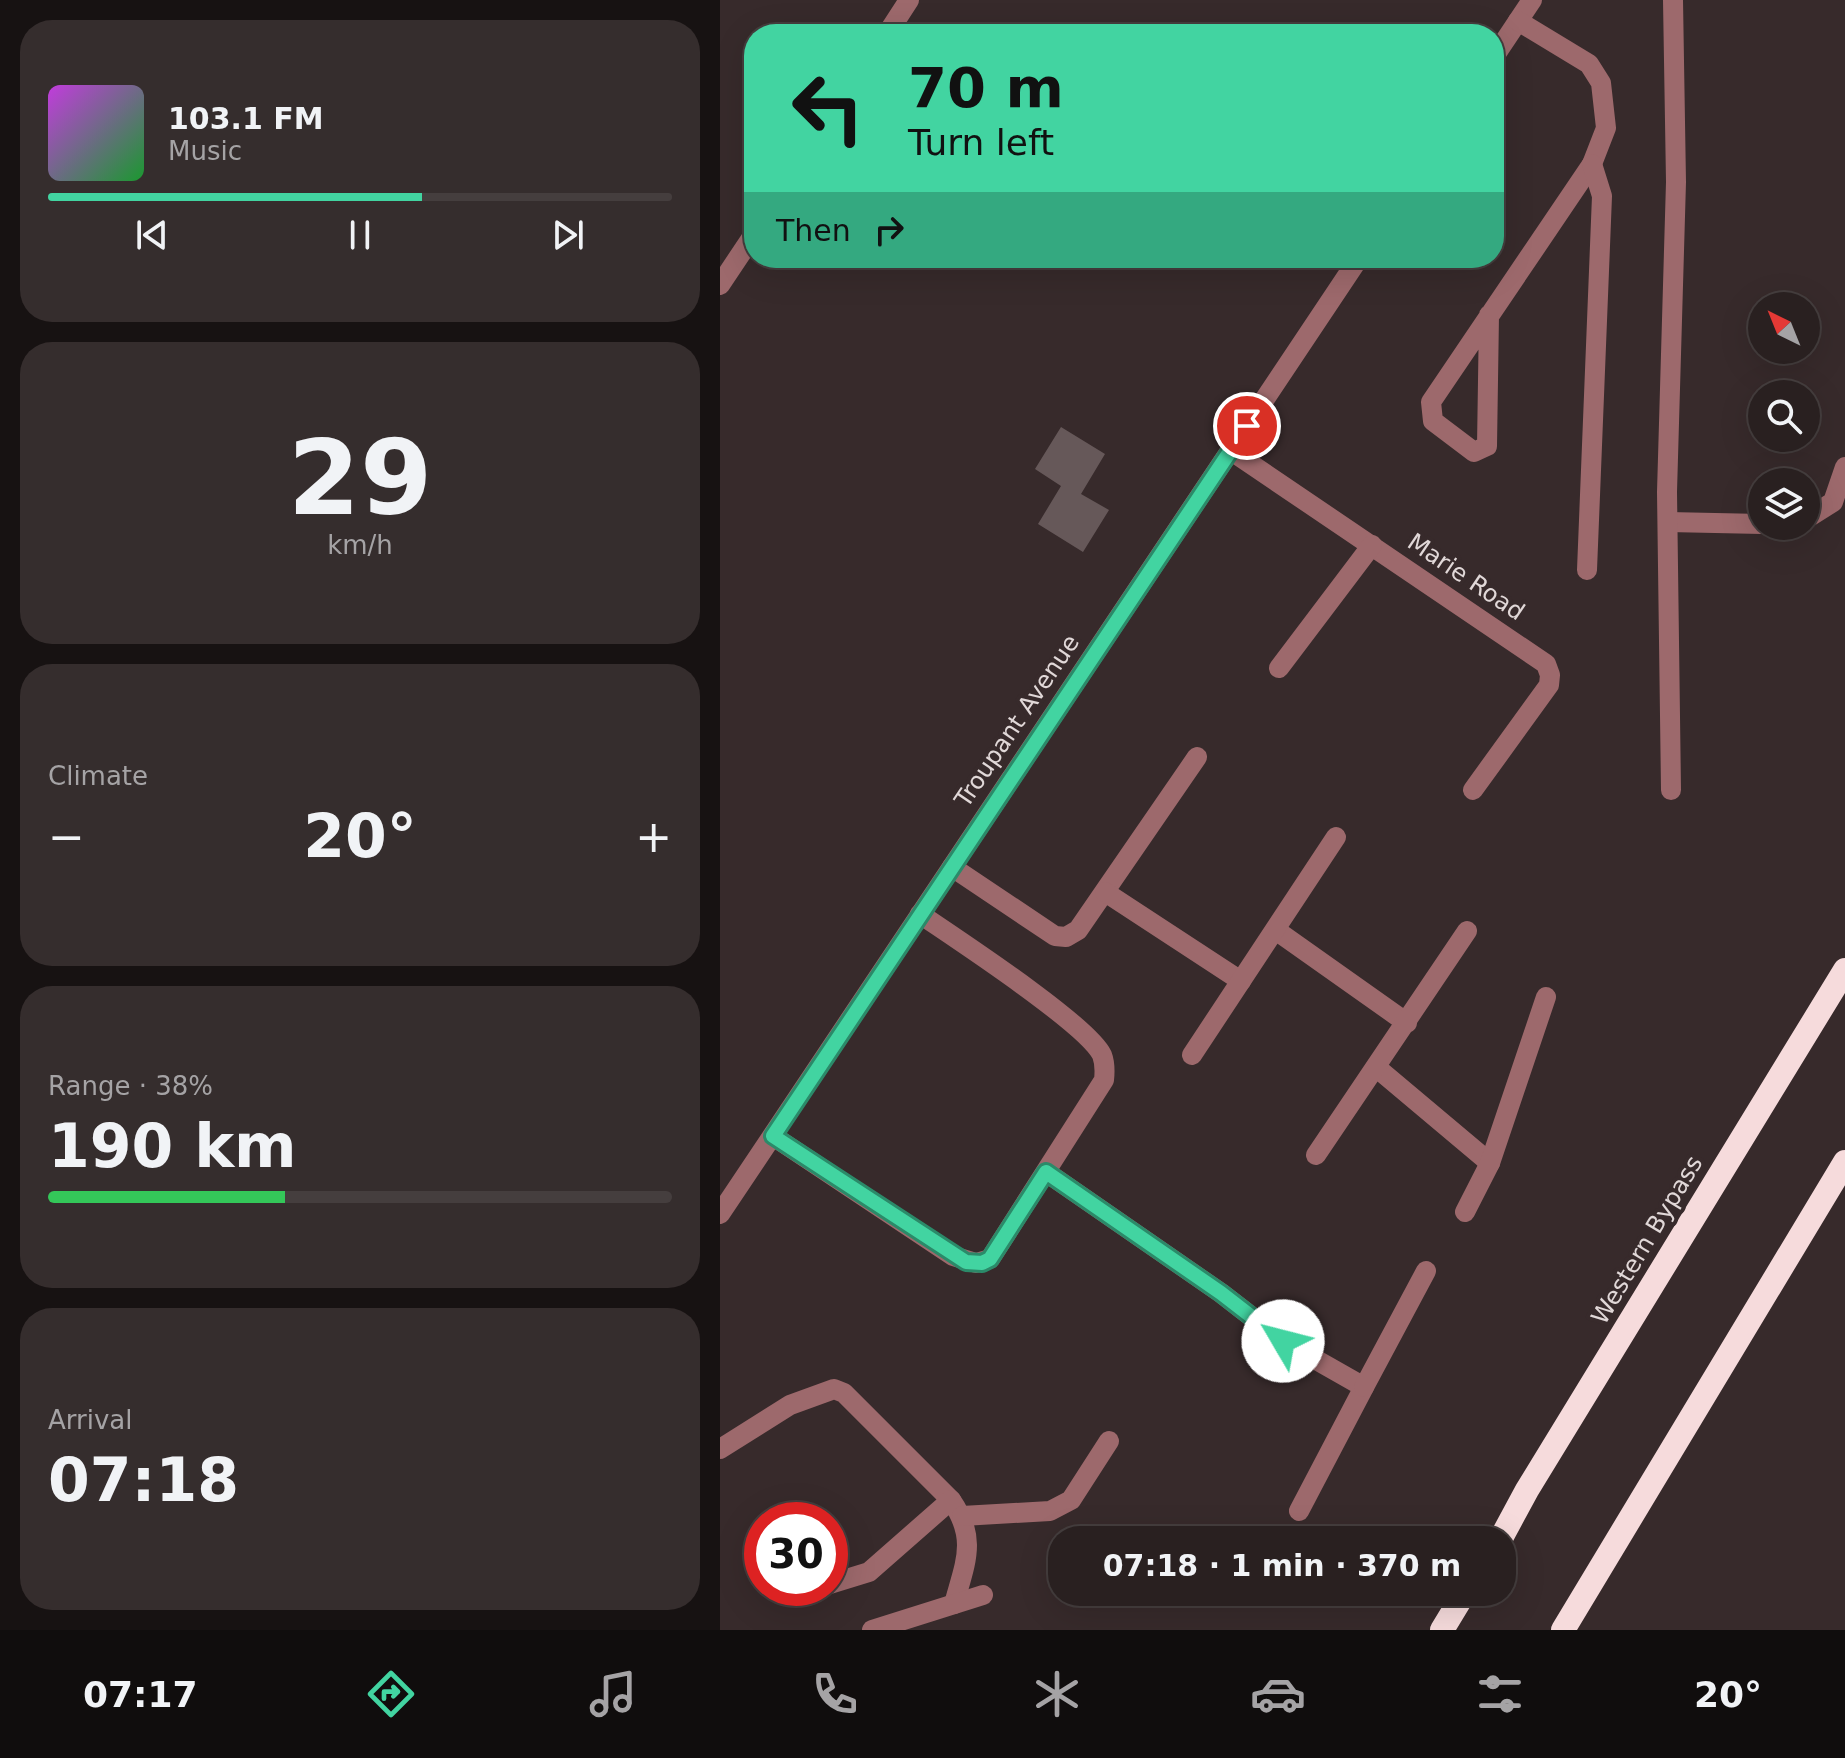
<!DOCTYPE html>
<html lang="en">
<head>
<meta charset="utf-8">
<style>
  body { margin:0; font-family:"DejaVu Sans",sans-serif; background:#352d2d; color:#f1f3f6; height:100vh; display:flex; flex-direction:column; font-size:30px; white-space:nowrap }
  * { box-sizing:border-box; margin:0 }
  p { font-size:26px; color:#a5a3a5 }
  .icon { flex:none; width:44px; height:44px; fill:none; stroke:currentColor; stroke-width:2; stroke-linecap:round; stroke-linejoin:round }
  .map { position:relative; flex:1; overflow:hidden }
  .details { display:flex; flex-direction:column; gap:20px; padding:20px; background:#171212; width:720px }
  .details>* { flex:none }
  .hud { position:absolute; left:24px; top:24px; width:760px; height:244px; border-radius:32px; box-shadow:0 8px 32px #0002,0 0 0 2px #453e3e; background:#42d4a1; color:#111; overflow:hidden }
  .needle { width:52px; rotate:317deg }
  .fabs { position:absolute; left:1028px; top:292px; display:grid; gap:16px }
  .fabs a { display:grid; place-items:center; width:72px; height:72px; border-radius:50%; background:#292020; box-shadow:0 8px 32px #0002,0 0 0 2px #453e3e; font-size:40px }
  .speed { position:absolute; left:24px; top:1502px; display:flex; gap:16px; font-size:40px; font-weight:700; text-align:center }
  .speed>* { display:grid; place-content:center; width:104px; height:104px; border-radius:50%; background:#292020; box-shadow:0 8px 32px #0002,0 0 0 2px #453e3e; line-height:1 }
  .speed .limit { border:12px solid #d22; background:#fff; color:#111 }
  .pin { position:absolute; display:grid; place-items:center; width:68px; height:68px; color:#fff; margin:-34px; border:4px solid #fff; border-radius:50%; box-shadow:0 2px 8px #0007 }
  .me { position:absolute; width:88px; margin:-44px; rotate:307deg; stroke-linejoin:round; filter:drop-shadow(0 0 6px #0008) }
  .turn { display:flex; align-items:center; gap:28px; height:168px; padding:0 32px; font-size:36px }
  .turn .icon { width:104px; height:104px; stroke-width:2.5 }
  .turn b { display:block; font-size:56px; line-height:68px }
  .then { display:flex; align-items:center; height:76px; padding:0 32px; background:#0003; gap:16px; font-size:30px }
  .big { font-size:60px; font-weight:800; line-height:1.1 }
  .details .tile { flex:1; display:flex; flex-direction:column; justify-content:center; gap:12px; min-width:0; padding:0 28px; border-radius:32px; background:#352d2d }
  .details .dial { align-items:center; gap:0 }
  .dial b { font-size:104px; line-height:1 }
  .song { display:flex; align-items:center; gap:24px }
  .cover { width:96px; height:96px; border-radius:12px; background:linear-gradient(135deg,hsl(290 70% 55%),hsl(130 70% 35%)) }
  .played { height:8px; border-radius:4px; background:linear-gradient(90deg,#42d4a1 60%,#453e3e 60%) }
  .keys { display:flex; justify-content:space-around; direction:ltr }
  .heat { display:flex; justify-content:space-between; align-items:center; font-size:44px; direction:ltr }
  .charge { height:12px; border-radius:6px; background:linear-gradient(90deg,#34c759 38%,#453e3e 0) }
  .trip { position:absolute; left:328px; top:1526px; width:468px; height:80px; border-radius:32px; background:#292020; box-shadow:0 8px 32px #0002,0 0 0 2px #453e3e; font-weight:800; line-height:80px; text-align:center }
  .menu { display:flex; height:128px; justify-content:space-around; align-items:center; background:#100d0d; color:#a5a3a5 }
  .menu .icon { width:56px; height:56px }
  .menu .current { color:#42d4a1 }
  .menu b { font-size:36px; color:#f1f3f6 }
  main { display:flex; flex:1; min-height:0 }
  .map>svg:first-child { display:block }
</style>
</head>
<body>
<main>
<section class="details">
<div class="tile">
<div class="song"><i class="cover"></i><div><b>103.1 FM</b><p>Music</p></div></div>
<div class="played"></div>
<div class="keys"><svg class="icon" aria-label="previous" viewBox="0 0 24 24"><path d="M18 5L8 12l10 7zM5 5v14"/></svg><svg class="icon" aria-label="pause" viewBox="0 0 24 24"><path d="M8 5v14M16 5v14"/></svg><svg class="icon" aria-label="next" viewBox="0 0 24 24"><path d="M6 5l10 7-10 7zM19 5v14"/></svg></div>
</div>
<div class="tile dial"><b>29</b><p>km/h</p></div>
<div class="tile"><p>Climate</p>
<div class="heat"><a>−</a><b class="big">20°</b><a>+</a></div>
</div>
<div class="tile"><p>Range · 38%</p><b class="big">190 km</b><div class="charge"></div></div>
<div class="tile"><p>Arrival</p><b class="big">07:18</b></div>
</section>
<div class="map">
<svg width="1125" height="1630" viewBox="0 0 1125 1630">
  <rect width="100%" height="100%" fill="#372a2b"/>
  <polygon fill="#665859" points="341,427 385,454 361,494 389,510 363,552 318,524 341,486 315,469"/>
  <g fill="none" stroke-linecap="round" stroke-linejoin="round">
    <g stroke="#9d696c" stroke-width="20">
      <polyline points="167,34 189,0"/>
      <polyline points="774,57 812,0"/>
      <polyline points="0,285 34,234"/>
      <polyline points="769,315 767,446 754,452 713,421 711,402 872,164 886,128 881,83 869,64 798,21"/>
      <polyline points="510,450 826,664 830,675 829,685 753,790"/>
      <polyline points="1086,519 1113,502 1125,467"/>
      <polyline points="948,522 1042,524"/>
      <polyline points="867,570 882,196 872,164"/>
      <polyline points="559,668 652,545"/>
      <polyline points="951,790 947,492 956,182 953,0"/>
      <polyline points="232,867 335,936 346,937 358,930 477,757"/>
      <polyline points="385,892 521,981"/>
      <polyline points="557,931 687,1023"/>
      <polyline points="472,1055 616,837"/>
      <polyline points="657,1068 770,1163"/>
      <path d="M53,1136l180,120 23,7 14,-4 114,-179c1,-9 1,-17 -2,-25 -15,-31 -147,-117 -182,-141"/>
      <polyline points="596,1155 747,931"/>
      <polyline points="326,1172 501,1293 563,1341 644,1387 579,1511"/>
      <polyline points="745,1212 770,1163 826,997"/>
      <polyline points="0,1214 639,258"/>
      <polyline points="644,1387 706,1271"/>
      <path d="M0,1449l70,-44 44,-16 10,4 107,107c27,39 14,63 3,104"/>
      <polyline points="242,1516 330,1511 351,1500 389,1441"/>
      <polyline points="110,1584 149,1572 231,1500"/>
      <polyline points="71,1596 97,1588"/>
      <polyline points="152,1630 263,1595"/>
    </g>
    <g stroke="#f6dbdc" stroke-width="24">
      <polyline points="780,1540 807,1490 1125,970"/>
      <polyline points="722,1630 745,1592"/>
      <polyline points="843,1630 1125,1162"/>
    </g>
  </g>
  <g fill="none" stroke-linecap="round" stroke-linejoin="round">
    <g stroke="#2b8a69" stroke-width="20">
      <polyline id="route" points="527,426 53,1136 246,1262 262,1263 270,1259 326,1172 501,1293 563,1341"/>
    </g>
    <use href="#route" stroke="#42d4a1" stroke-width="14"/>
  </g>
  <g text-anchor="middle" dominant-baseline="central" stroke-width="8" stroke-linejoin="round" paint-order="stroke">
    <g font-size="24" fill="#e1d8d8" stroke="#372a2b">
      <text transform="translate(746 577) rotate(34)">Marie Road</text>
      <text transform="translate(297 721) rotate(-56)">Troupant Avenue</text>
      <text transform="translate(927 1240) rotate(-59)">Western Bypass</text>
    </g>
  </g>
</svg>
<div class="fabs">
<a><svg class="needle" viewBox="-14 -14 28 28"><path d="M0-13l5 13h-10z" fill="#e53935"/><path d="M0 13l5-13h-10z" fill="#a5a3a5"/></svg></a>
<a><svg class="icon" aria-label="search" viewBox="0 0 24 24"><circle cx="10" cy="10" r="6"/><path d="M15 15l6 6"/></svg></a>
<a><svg class="icon" aria-label="layers" viewBox="0 0 24 24"><path d="M12 4l9 5-9 5-9-5zM3 14l9 5 9-5"/></svg></a>
</div>
<div class="speed"><div class="limit">30</div></div>
<div class="pin" style="left:527px;top:426px;background:#d93025"><svg class="icon" aria-label="arrive" viewBox="0 0 24 24"><path d="M6 21V4h12l-3 4 3 4H6"/></svg></div>
<svg class="me" style="left:563px;top:1341px" viewBox="-20 -20 40 40"><circle r="19" fill="#fff"/><path d="M0-13L10 11 0 6-10 11z" fill="#42d4a1"/></svg>
<div class="trip">07:18 · 1 min · 370 m</div>
<div class="hud">
<div class="turn"><svg class="icon" aria-label="left" viewBox="0 0 24 24"><path d="M17 20v-9H6M10 6l-5 5 5 5"/></svg><div><b>70 m</b>Turn left</div></div>
<div class="then">Then<svg class="icon" aria-label="right" viewBox="0 0 24 24"><path d="M7 20v-9h11M14 6l5 5-5 5"/></svg></div>
</div>
</div>
</main>
<nav class="menu">
<b>07:17</b>
<svg class="icon current" aria-label="directions" viewBox="0 0 24 24"><path d="M12 3l9 9-9 9-9-9zM9 14v-3h6M13 9l2 2-2 2"/></svg>
<svg class="icon" aria-label="music" viewBox="0 0 24 24"><path d="M9 18V5l10-2v13"/><circle cx="6" cy="18" r="3"/><circle cx="16" cy="16" r="3"/></svg>
<svg class="icon" aria-label="phone" viewBox="0 0 24 24"><path d="M5 4h4l2 5-3 2q2 4 5 5l2-3 5 2v4C11 20 4 13 5 4z"/></svg>
<svg class="icon" aria-label="climate" viewBox="0 0 24 24"><path d="M12 3v18M4 7l16 10M4 17L20 7"/></svg>
<svg class="icon" aria-label="car" viewBox="0 0 24 24"><path d="M5 17H2v-5l4-1 3-4h7l3 4 3 1v5h-3M9 17h6M6 11h13"/><circle cx="7" cy="17" r="2"/><circle cx="17" cy="17" r="2"/></svg>
<svg class="icon" aria-label="filters" viewBox="0 0 24 24"><path d="M4 7h16M4 17h16"/><circle cx="9" cy="7" r="2"/><circle cx="15" cy="17" r="2"/></svg>
<b>20°</b>
</nav>
</body>
</html>
